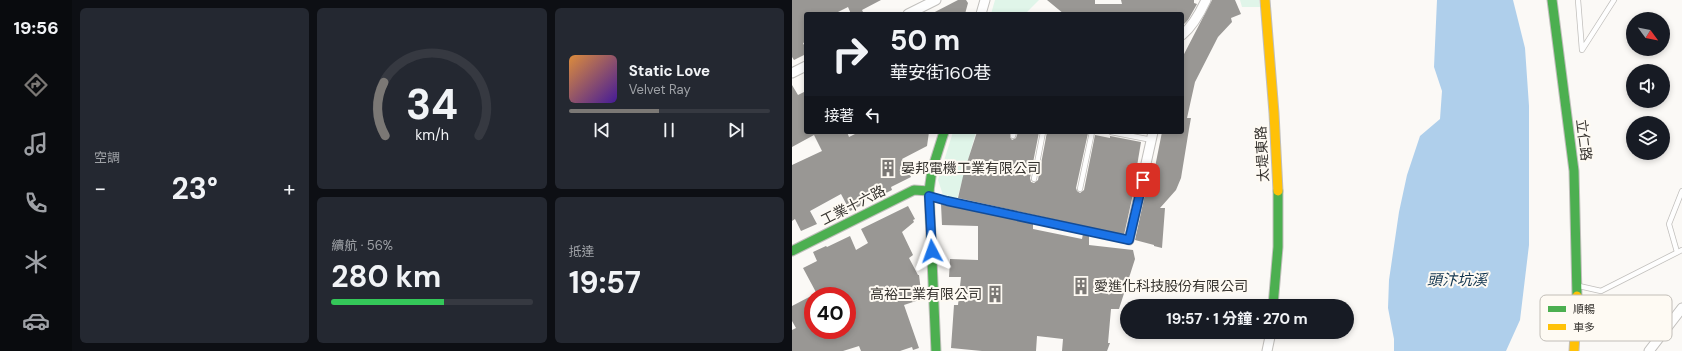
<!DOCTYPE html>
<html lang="zh-TW">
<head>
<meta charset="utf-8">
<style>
  body { margin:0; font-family:"DM Sans","Noto Sans TC",sans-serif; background:#242831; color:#f1f3f6; height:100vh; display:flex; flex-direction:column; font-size:15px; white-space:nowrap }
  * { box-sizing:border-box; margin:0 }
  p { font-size:13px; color:#9ea1a6 }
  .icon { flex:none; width:22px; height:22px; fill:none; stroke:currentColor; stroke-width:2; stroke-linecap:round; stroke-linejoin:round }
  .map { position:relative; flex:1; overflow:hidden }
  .drawer { display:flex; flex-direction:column; gap:8px; padding:8px; background:#0d0f14; width:720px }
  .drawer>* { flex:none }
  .guide { position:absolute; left:12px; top:12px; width:380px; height:122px; border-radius:4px; box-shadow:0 2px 6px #0003; background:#171b24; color:#f1f3f6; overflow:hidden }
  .needle { width:26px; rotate:122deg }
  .buttons { position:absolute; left:834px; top:12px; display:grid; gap:8px }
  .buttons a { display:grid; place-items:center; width:44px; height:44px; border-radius:50%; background:#171b24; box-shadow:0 2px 6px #0003; font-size:20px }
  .speed { position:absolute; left:12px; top:287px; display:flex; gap:8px; font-size:20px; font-weight:700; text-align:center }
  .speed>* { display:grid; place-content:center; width:52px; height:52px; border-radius:50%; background:#171b24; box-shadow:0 2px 6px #0003; line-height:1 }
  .speed .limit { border:6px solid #d22; background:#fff; color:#111 }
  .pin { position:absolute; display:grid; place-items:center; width:34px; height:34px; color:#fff; margin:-17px; border-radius:8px; box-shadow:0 2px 6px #0006 }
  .me { position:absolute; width:44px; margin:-22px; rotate:356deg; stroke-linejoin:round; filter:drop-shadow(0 0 3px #0008) }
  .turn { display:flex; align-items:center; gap:14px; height:84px; padding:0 20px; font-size:18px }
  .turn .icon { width:52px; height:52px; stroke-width:2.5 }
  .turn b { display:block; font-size:28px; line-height:34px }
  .then { display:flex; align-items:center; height:38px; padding:0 20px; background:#0003; gap:8px; font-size:15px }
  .big { font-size:30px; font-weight:700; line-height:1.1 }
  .drawer .card { flex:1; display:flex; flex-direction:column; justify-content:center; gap:6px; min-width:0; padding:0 14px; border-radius:6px; background:#242831 }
  .drawer .dial { align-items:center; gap:0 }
  .dial svg { height:104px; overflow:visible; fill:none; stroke:#363941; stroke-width:7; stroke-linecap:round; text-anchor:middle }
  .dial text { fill:#f1f3f6; stroke:none }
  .song { display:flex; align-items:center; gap:12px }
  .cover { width:48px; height:48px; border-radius:6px; background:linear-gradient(135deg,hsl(30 70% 55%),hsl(260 70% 35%)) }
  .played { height:4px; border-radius:2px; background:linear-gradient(90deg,#7b7875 45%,#363941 45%) }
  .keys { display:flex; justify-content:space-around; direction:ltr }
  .heat { display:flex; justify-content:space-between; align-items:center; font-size:22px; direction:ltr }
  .charge { height:6px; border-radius:3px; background:linear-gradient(90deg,#34c759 56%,#363941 0) }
  .drawer .tiles { flex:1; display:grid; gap:8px; grid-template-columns:repeat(3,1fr) }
  .card:first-child { grid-row:span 2 }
  .trip { position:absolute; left:328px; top:299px; width:234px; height:40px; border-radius:20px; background:#171b24; box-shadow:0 2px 6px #0003; font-weight:700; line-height:40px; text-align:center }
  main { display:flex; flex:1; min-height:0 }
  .tab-bar { display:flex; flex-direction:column; width:72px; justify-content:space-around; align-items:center; background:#090b0e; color:#9ea1a6 }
  .tab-bar .icon { width:28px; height:28px }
  .tab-bar .active { color:#7b7875 }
  .tab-bar b { font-size:18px; color:#f1f3f6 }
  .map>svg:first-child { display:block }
</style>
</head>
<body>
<main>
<nav class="tab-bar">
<b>19:56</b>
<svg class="icon active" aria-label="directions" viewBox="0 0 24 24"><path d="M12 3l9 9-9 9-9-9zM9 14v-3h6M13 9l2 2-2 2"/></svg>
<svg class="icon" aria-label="music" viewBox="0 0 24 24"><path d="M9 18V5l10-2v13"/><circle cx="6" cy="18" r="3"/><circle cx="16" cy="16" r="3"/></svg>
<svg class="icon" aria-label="phone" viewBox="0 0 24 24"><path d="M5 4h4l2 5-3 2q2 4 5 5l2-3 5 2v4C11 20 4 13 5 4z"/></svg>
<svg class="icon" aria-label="climate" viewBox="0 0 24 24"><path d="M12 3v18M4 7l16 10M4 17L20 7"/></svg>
<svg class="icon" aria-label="car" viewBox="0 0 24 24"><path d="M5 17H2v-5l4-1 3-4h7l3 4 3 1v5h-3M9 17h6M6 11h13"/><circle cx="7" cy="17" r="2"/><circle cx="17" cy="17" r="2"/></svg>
</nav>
<section class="drawer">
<div class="tiles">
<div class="card"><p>空調</p>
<div class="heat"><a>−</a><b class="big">23°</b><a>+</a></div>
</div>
<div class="card dial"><svg viewBox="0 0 100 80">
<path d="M14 69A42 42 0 1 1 86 69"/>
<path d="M14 69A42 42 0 0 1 13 28" stroke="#7b7875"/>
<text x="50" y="56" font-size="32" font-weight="700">34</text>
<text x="50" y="72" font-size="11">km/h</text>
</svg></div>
<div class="card">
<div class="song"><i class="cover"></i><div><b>Static Love</b><p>Velvet Ray</p></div></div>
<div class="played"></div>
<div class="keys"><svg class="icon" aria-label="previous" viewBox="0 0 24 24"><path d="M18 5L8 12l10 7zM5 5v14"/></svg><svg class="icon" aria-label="pause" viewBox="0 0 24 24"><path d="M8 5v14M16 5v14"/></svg><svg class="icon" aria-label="next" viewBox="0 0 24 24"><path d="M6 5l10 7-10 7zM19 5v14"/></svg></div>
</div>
<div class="card"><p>續航 · 56%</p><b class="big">280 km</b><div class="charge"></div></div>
<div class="card"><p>抵達</p><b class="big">19:57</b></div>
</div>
</section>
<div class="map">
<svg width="890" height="351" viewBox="0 0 890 351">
  <rect width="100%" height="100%" fill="#fbf9f6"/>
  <g fill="#e0f5e9">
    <polygon points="203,0 247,0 233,14 199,14"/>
    <polygon points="448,0 467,0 468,7 450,7"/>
    <polygon points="161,132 184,132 165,199 151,195 146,180"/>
  </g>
  <polygon fill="#afcfeb" points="645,0 721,0 733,48 737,106 737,245 728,320 714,351 602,351 602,339 596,308 597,280 607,212 615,175 628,136 648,119 650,91 642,67"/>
  <g fill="#999794">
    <polygon points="0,0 89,0 70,10 72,14 59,14 56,7 42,14 14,14 14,42 11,43 14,49 14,54 2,60 0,57"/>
    <polygon points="166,0 174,0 176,3 173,14 139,14"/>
    <polygon points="255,0 303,0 303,4 330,4 329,0 402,0 402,3 405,4 396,20 390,26 390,14 272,14"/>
    <polygon points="420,0 443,0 449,14 439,18 440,22 426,37 403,82 395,118 399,118 397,129 389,178 384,190 368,208 373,208 370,248 362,246 362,245 343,240 355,185 357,186 361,172 362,172 370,132 390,132 390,58"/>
    <polygon points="0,85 6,95 14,91 14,132 55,132 57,137 67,132 137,132 135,146 110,159 119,177 99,187 100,190 90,195 87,189 71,198 74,203 58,211 49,194 18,211 25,224 9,231 3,219 0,221 0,165 30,151 22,135 0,147"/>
    <polygon points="185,132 218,132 218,137 220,140 224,138 226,132 247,132 238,178 239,182 242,183 246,180 255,132 296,133 284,188 285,191 288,193 292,190 303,135 318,138 318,136 349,142 342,184 343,185 332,235 166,198 172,172"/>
    <polygon points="149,204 164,207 165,206 241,223 241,229 290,239 291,234 297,235 297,245 341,250 343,259 327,309 319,309 316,343 318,343 315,351 270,351 271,339 245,336 244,351 190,351 159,348 162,305 166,305 169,277 157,277 158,259 186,260 186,226 150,225"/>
    <polygon points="116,206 123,219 121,220 122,222 110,232 121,255 117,258 126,275 127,275 130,299 112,305 127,348 121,350 120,347 108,351 69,351 67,346 51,351 0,351 0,330 4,328 0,321 0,306 21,295 21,330 55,330 55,296 26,296 11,268 25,261 21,252 34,246 35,247 58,236 64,250 76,243 69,229"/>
  </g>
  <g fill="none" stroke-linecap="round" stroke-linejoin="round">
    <g stroke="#c1bfbc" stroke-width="6">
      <g id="lane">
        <polyline points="786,0 790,50 822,0"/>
        <polyline points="319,132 360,140"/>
        <polyline points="221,136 222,132"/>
        <polyline points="242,179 251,132"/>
        <polyline points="288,189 300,132"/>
        <polyline points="139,196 337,240"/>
        <polyline points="885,252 877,224 890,191"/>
        <polyline points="787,286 809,291 890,250"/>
      </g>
    </g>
    <g stroke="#c1bfbc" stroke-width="11">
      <g id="street">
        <polyline points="116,14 144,0"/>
        <polyline points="189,14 193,0"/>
        <path d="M390,35c11,-9 18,-22 24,-35"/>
        <polyline points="0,73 14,66"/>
        <polyline points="337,240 361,132"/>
        <polyline points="475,351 479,332"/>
        <polyline points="857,351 890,308"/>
      </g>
    </g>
    <g stroke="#c1bfbc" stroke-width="11">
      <g id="fast">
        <polyline points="760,0 782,171 785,296"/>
        <polyline points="0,251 122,190 137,191"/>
        <polyline points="481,306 486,247 486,191"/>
        <polyline points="144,351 137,191 140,170 152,132"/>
      </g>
    </g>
    <g stroke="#c1bfbc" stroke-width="11">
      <g id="slow">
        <polyline points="473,0 482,113 486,191"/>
        <polyline points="782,351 785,296"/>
      </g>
    </g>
    <use href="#lane" stroke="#fefefe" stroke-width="4.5"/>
    <use href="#street" stroke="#fefefe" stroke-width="9"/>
    <use href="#fast" stroke="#4caf50" stroke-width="9"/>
    <use href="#slow" stroke="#ffc107" stroke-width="9"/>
  </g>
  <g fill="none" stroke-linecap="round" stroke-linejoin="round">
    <g stroke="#114b97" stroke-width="10">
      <polyline id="route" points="140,251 137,196 155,201 337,240 351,180"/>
    </g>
    <use href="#route" stroke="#1a73e8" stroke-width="7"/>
  </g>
  <defs>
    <g id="building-bare" transform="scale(1.38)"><path d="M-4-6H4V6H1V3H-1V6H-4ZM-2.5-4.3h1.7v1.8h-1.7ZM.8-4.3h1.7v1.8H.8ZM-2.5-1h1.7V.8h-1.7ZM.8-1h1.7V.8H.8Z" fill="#7b7875" stroke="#fefaf3" stroke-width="2.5" paint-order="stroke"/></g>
  </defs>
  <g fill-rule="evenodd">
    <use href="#building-bare" x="96" y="168"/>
    <use href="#building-bare" x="289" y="286"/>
    <use href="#building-bare" x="203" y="294"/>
  </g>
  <g text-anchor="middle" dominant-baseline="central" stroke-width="4" stroke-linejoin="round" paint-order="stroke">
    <g font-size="14" fill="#36332f" stroke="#fefaf3">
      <text transform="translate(792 140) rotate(83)">立仁路</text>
      <text transform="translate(470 154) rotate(-93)">太堤東路</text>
      <text transform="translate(61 205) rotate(-27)">工業十六路</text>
    </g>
    <g font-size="14" fill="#36332f" stroke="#fefaf3" text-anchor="start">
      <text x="109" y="168">晏邦電機工業有限公司</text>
      <text x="302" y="286">愛進化科技股份有限公司</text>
      <text x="190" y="294" text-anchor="end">高裕工業有限公司</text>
    </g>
    <g font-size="15" font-style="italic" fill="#0e324d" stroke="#fefaf3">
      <text x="665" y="280">頭汴坑溪</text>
    </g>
  </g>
  <rect x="748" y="295" width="132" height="46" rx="6" fill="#fefaf3" stroke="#c2beb8" stroke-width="1"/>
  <rect x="756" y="306" width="18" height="6" fill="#4caf50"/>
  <rect x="756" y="324" width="18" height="6" fill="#ffc107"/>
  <g font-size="11" fill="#36332f">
    <text x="781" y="313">順暢</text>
    <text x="781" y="331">車多</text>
  </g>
</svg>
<div class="buttons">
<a><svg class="needle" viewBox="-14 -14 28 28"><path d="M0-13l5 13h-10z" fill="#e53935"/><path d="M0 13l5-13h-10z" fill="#9ea1a6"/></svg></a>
<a><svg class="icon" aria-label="sound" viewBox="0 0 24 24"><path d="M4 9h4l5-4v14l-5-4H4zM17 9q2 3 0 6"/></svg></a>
<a><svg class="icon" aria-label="layers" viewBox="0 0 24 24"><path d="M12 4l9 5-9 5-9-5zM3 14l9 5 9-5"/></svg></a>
</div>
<div class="speed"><div class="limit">40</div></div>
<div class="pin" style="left:351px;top:180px;background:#d93025"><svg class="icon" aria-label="arrive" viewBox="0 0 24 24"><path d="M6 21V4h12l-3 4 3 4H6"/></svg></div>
<svg class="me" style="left:140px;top:251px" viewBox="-20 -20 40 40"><path d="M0-17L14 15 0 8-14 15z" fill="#1a73e8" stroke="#fff" stroke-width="4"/></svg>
<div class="trip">19:57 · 1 分鐘 · 270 m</div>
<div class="guide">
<div class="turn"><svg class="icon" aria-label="right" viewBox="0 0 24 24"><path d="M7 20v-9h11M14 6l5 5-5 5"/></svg><div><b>50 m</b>華安街160巷</div></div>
<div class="then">接著<svg class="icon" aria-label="left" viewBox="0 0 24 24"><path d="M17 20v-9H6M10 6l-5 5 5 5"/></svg></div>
</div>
</div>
</main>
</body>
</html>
